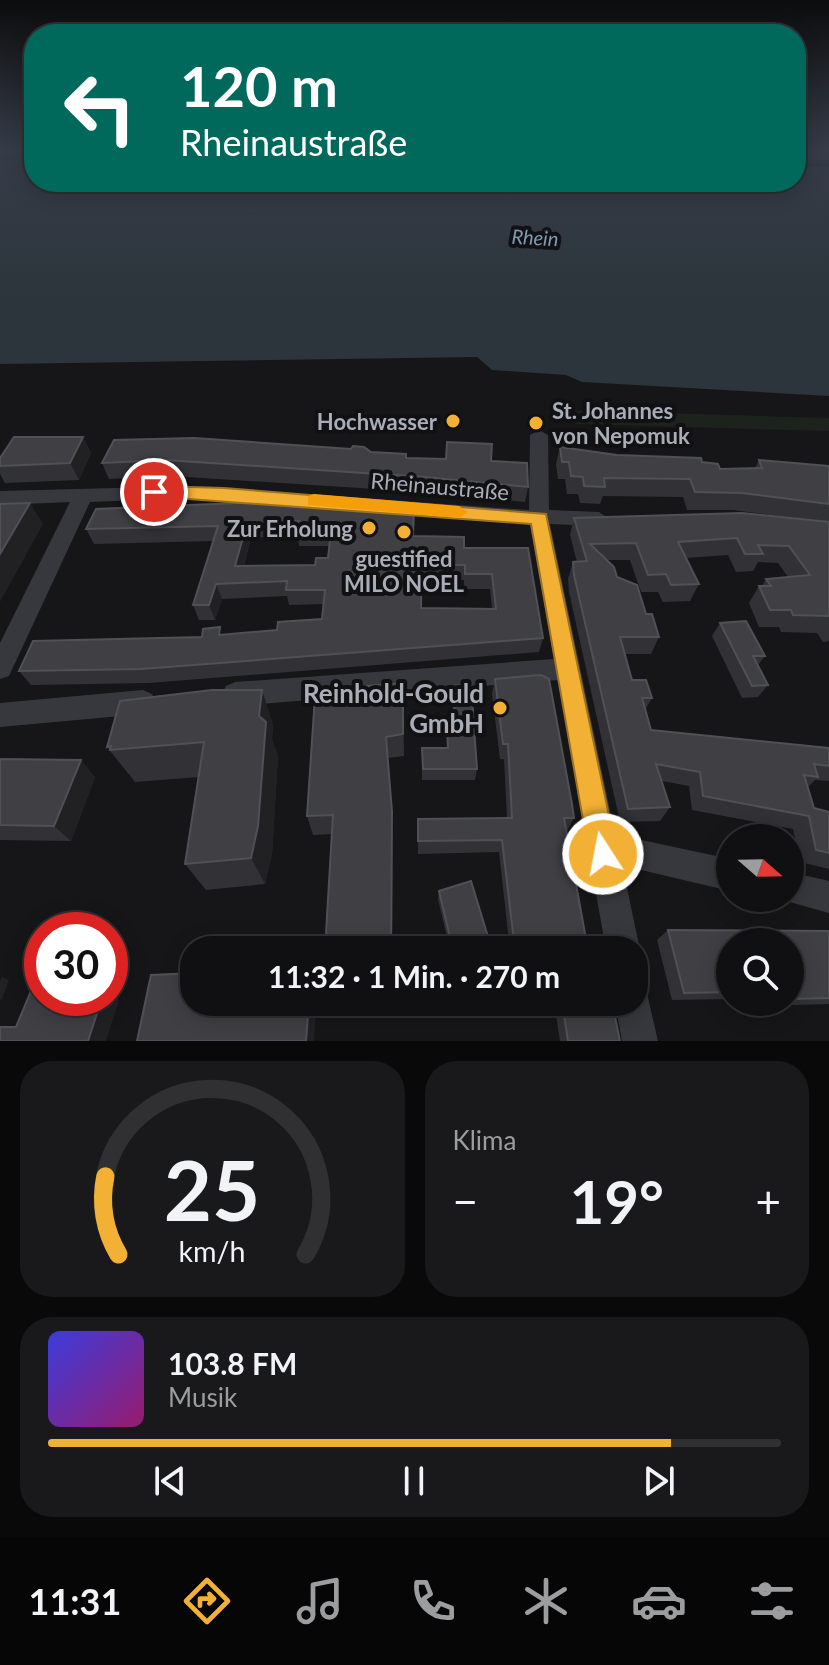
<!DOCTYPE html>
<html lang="de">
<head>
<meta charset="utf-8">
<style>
  body { margin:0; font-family:Lato,sans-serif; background:#19191b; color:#f1f3f6; height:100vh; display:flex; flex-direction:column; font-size:30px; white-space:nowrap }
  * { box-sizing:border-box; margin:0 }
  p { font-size:26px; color:#9c9d9f }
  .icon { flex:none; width:44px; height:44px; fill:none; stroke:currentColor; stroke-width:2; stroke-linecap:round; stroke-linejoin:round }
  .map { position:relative; height:1041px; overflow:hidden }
  .drawer { display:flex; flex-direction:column; gap:20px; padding:20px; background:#09090a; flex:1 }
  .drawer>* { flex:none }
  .banner { position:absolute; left:24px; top:24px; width:782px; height:168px; border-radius:32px; box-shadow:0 4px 20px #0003,0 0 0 2px #303032; background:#00695c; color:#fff; overflow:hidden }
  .needle { width:52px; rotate:110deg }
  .fabs { position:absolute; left:716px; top:824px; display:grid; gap:16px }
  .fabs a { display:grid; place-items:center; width:88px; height:88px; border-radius:50%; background:#101012; box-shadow:0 4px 20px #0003,0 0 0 2px #303032; font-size:40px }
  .speed { position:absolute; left:24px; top:912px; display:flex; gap:16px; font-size:40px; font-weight:700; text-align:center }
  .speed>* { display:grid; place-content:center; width:104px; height:104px; border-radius:50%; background:#101012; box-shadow:0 4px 20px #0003,0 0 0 2px #303032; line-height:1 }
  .speed .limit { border:12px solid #d22; background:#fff; color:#111 }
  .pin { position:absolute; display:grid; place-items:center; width:68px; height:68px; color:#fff; margin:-34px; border:4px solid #fff; border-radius:50%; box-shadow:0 2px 8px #0007 }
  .me { position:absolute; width:88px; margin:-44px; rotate:349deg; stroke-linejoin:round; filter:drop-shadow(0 0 6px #0008) }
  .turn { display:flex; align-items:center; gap:28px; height:168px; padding:0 24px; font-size:36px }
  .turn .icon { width:104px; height:104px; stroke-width:2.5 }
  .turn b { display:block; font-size:56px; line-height:68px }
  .big { font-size:60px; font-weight:700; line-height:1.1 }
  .drawer .card { flex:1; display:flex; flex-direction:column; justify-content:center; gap:12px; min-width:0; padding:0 28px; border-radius:32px; background:#19191b }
  .drawer .dial { align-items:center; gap:0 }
  .dial svg { height:208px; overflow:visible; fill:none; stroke:#303032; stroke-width:7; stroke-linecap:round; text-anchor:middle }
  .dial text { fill:#f1f3f6; stroke:none }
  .song { display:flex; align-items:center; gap:24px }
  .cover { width:96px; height:96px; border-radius:12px; background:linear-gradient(135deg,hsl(240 70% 55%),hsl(320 70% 35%)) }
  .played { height:8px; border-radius:4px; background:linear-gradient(90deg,#f2b134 85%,#303032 85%) }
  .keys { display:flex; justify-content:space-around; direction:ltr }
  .heat { display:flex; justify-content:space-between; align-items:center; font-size:44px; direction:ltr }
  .drawer .tiles { flex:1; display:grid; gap:20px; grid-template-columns:1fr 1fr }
  .card:last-child { grid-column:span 2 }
  .trip { position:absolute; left:180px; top:936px; width:468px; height:80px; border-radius:32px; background:#101012; box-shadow:0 4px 20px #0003,0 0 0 2px #303032; font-weight:700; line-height:80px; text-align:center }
  .tabs { display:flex; height:128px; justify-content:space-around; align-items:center; background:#060607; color:#9c9d9f }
  .tabs .icon { width:56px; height:56px }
  .tabs .active { color:#f2b134 }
  .tabs b { font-size:36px; color:#f1f3f6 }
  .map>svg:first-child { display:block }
</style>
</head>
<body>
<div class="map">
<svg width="829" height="1041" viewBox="0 0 829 1041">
  <rect width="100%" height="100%" fill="#161618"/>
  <polygon fill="#1c231d" points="557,410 829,418 829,431 576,424"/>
  <polygon fill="#2c353c" points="34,159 34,182 796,182 796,167 829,167 829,396 582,382 566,375 492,370 477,357 0,364 0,160"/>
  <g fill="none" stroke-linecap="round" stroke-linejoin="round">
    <g fill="#37383d" fill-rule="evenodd">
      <rect x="796" y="154" width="33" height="6"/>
      <polygon points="539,430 548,435 549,510 599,512 609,519 599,526 550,524 616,839 637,839 730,859 730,891 637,869 623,869 640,950 635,962 634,950 606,950 558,680 235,706 226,702 222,694 226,686 235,682 554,659 530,524 193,498 90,502 9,676 0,679 0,643 70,502 0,505 0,491 193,486 529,510 530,435"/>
      <polygon points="143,690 152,694 156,702 152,710 143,714 0,727 0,703"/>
      <polygon points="790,872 829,881 829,913 779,899 790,898"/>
      <polygon points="634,985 646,989 658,1041 622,1041 615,1002 634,1002"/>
    </g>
  </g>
  <g fill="#323236" fill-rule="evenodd">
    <polygon points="83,437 91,453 79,480 5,483 0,474 0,458"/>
    <polygon points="560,447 617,455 702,462 720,469 755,468 759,460 829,466 829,641 823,642 817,633 781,632 779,627 759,627 749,603 759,586 762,586 766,579 788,577 778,563 758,562 753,571 736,572 728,555 686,558 699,584 690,601 663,602 658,592 641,592 630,560 607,560 617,577 646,614 659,637 651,654 625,654 632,680 652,698 645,710 651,730 829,748 829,781 815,780 808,787 814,808 829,812 829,869 800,862 793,829 692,810 689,786 662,781 670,807 660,821 620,822 569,592 568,579 573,562 577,562 570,535 574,518 797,518 733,510 687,510 683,497 603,496 600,504 580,503 578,494 567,494 565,479 558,479 556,464"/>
    <polygon points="371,452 406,458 491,461 528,487 525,502 423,492 171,476 109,479 102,463"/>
    <path d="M264,502l200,46h64l15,90 -4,14 -390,31 -118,2 -12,-14 183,-34 75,-7 45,-11 1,-15 -34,1 -2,-9 -65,3 -7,21h-16l-6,-15 20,-64 -119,3 -8,-15zM298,536l1,10h30l-1,12 -13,7 -71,1 7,-28zM421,580h43v9h26l2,20 -71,-1z"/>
    <polygon points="720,623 765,656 758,665 768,685 758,697 742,698 712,636"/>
    <polygon points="495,679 574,818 567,831 566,831 588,950 510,950 499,852 418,854 418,819 507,818 504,759 500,759 492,694"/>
    <polygon points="403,683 404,756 388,758 393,831 392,950 325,950 332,834 313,835 307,816 341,694"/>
    <polygon points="453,686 477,769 475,780 422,780 422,748 447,748 447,726 454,727 452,698"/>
    <polygon points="273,724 272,739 278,756 272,854 265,884 206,890 185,864 199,777 135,782 107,747"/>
    <polygon points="0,759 95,777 71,841 0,840"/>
    <polygon points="439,891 492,950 450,950 438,899"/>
    <polygon points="668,930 829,931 829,1004 753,1006 752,1002 790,1002 790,942 730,942 730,999 672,1000 657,940"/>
    <polygon points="194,1002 392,1002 392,1008 316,1011"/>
    <polygon points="554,1002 612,1002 620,1041 560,1041"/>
  </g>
  <g fill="#212124">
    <polygon points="83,437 91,453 79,480 70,463"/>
    <polygon points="30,503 43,524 0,602 0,554"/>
    <polygon points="247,523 251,538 240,581 235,566"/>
    <polygon points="216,584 222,599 215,620 209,605"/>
    <polygon points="262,690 273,724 272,739 278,756 272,854 265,884 251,858 259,716"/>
    <polygon points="81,760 95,777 71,841 54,826"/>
    <polygon points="392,812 393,831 392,950 391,950"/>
    <polygon points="2,977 9,980 2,1000 0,999 0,982"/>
    <polygon points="110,996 119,1000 106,1041 88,1041 102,998 110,998"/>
    <polygon points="309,1002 316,1011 314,1041 306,1041"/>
  </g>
  <g fill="#3f3f44" stroke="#4f5156" stroke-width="2" fill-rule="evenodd">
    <polygon points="14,437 83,437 70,463 0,466 0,458"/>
    <polygon points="194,438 351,449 353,446 364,447 371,452 406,454 406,458 446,459 447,442 492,444 491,461 527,463 528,487 424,477 165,460 102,463 114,440"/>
    <polygon points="560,447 617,455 701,458 702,462 718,464 720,469 762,468 759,460 829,466 829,504 742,493 695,492 690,479 604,478 605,487 584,486 583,477 571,476 569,462 562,462"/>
    <path d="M264,502l150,5 -1,29 51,1v11h64l15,90 -402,31 -122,2 14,-30 169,-4 1,-8 17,-2 -1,8 58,-5 1,-8 44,-3 3,-29h-39l1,-9 -71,3 -7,21h-16l25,-79 -132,3 10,-20zM299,521l-3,10h35l-3,27h-12l-1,7 -80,1 12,-43zM422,565h43v9h27l4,35 -75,-1z"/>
    <polygon points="30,503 0,554 0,504"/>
    <polygon points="742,513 829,522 829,616 793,615 791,610 770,610 759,586 771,586 766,579 810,575 789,546 758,545 763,554 745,554 737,538 678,542 699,584 671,585 666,574 648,575 636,543 590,544 614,567 617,577 637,585 646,614 652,614 659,637 620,637 632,680 646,680 652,698 642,698 651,730 829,748 829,766 814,764 818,777 804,775 814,808 829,812 829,853 816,850 809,816 703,796 700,772 656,764 670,807 628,809 574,575 573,562 587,561 574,518"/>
    <polygon points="746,621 765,656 753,656 768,685 752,686 720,623"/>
    <polygon points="541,675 549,679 572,804 574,818 564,818 588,950 515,950 502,840 418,841 418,819 512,818 508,744 503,744 495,679"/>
    <polygon points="403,683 403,734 386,737 392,812 391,950 325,950 333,815 307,816 315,696 341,694 341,688"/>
    <polygon points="471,684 477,769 423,769 422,748 448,748 447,726 456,727 453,686"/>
    <polygon points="212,690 262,690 259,716 266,722 258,826 251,858 185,864 204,742 110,750 111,746 107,747 120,701"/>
    <polygon points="0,759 81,760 54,826 0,825"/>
    <polygon points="471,881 492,950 453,950 439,891"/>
    <polygon points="668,930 829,931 829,998 790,999 790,942 730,942 730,992 684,993"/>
    <polygon points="194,973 194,1002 309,1002 306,1041 137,1041 151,975"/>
    <polygon points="33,986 42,987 42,998 102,998 88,1041 0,1041 0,1027 16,1027"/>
    <polygon points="562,1002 612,1002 620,1041 568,1041"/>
  </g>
  <linearGradient id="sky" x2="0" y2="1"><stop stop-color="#0c0c0d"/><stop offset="0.51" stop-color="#363c48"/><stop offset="1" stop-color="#363c48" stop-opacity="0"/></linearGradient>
  <rect width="829" height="296" fill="url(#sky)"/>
  <polygon fill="#f2b134" stroke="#9d7322" stroke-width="2" points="154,486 224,488 546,514 617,854 613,864 603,868 593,864 589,854 531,524 148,496 145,492"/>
  <polygon fill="#f59e0b" points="314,494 459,506 468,512 459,518 308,505 308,496"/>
  <g fill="#f2b134" stroke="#111113" stroke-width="3">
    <circle cx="453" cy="421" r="8"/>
    <circle cx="536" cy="423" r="8"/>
    <circle cx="369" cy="528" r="8"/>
    <circle cx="404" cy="532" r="8"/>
    <circle cx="500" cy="708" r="8"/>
  </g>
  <g text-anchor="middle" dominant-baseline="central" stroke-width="8" stroke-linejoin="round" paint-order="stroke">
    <g font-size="20" font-style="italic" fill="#7f9bb3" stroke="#111113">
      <text transform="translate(535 237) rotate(3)">Rhein</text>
    </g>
    <g font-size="22" font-weight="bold" fill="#a8adb8" stroke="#111113" text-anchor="end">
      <text x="552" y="410" text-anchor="start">St. Johannes<tspan x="552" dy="25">von Nepomuk</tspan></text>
      <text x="437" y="421">Hochwasser</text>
      <text x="353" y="528">Zur Erholung</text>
      <text x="404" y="558" text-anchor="middle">guestified<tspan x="404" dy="25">MILO NOEL</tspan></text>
    </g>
    <g font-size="22" fill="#a8adb8" stroke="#111113">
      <text transform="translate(440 486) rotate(5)">Rheinaustraße</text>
    </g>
    <g font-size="26" font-weight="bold" fill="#a8adb8" stroke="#111113" text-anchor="end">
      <text x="484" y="693">Reinhold-Gould<tspan x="484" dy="30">GmbH</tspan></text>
    </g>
  </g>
</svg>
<div class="fabs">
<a><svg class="needle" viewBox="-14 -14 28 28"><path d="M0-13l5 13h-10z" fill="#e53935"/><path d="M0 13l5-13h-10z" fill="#9c9d9f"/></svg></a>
<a><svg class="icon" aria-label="search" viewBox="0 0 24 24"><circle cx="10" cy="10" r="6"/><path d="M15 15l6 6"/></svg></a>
</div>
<div class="speed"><div class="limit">30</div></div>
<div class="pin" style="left:154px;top:492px;background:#d93025"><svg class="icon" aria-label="arrive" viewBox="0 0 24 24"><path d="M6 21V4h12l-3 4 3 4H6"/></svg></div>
<svg class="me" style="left:603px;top:854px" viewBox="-20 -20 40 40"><circle r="17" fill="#f2b134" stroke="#fff" stroke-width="3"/><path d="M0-11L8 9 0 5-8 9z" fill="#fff"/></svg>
<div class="trip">11:32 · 1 Min. · 270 m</div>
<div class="banner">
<div class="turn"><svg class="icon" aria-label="left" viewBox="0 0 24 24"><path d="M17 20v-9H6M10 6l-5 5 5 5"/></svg><div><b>120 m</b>Rheinaustraße</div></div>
</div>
</div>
<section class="drawer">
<div class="tiles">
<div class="card dial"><svg viewBox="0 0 100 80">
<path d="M14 69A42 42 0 1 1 86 69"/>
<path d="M14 69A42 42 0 0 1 9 39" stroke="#f2b134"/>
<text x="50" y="56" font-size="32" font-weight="700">25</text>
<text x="50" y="72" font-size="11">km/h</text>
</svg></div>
<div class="card"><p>Klima</p>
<div class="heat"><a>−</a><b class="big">19°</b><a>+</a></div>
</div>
<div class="card">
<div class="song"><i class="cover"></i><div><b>103.8 FM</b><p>Musik</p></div></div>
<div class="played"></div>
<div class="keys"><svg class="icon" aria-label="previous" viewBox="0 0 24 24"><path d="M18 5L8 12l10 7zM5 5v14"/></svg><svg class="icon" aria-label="pause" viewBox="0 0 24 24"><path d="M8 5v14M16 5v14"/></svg><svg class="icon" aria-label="next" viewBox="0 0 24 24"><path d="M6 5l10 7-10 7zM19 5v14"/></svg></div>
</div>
</div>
</section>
<nav class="tabs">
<b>11:31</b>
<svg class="icon active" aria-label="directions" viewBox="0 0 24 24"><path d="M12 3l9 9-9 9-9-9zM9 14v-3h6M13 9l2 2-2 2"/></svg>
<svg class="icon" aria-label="music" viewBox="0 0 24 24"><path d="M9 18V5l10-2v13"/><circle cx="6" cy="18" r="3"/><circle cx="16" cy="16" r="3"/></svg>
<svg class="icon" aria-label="phone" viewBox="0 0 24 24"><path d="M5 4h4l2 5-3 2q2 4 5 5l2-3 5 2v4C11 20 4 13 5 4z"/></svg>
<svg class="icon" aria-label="climate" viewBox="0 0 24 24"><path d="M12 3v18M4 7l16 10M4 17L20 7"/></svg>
<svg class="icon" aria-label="car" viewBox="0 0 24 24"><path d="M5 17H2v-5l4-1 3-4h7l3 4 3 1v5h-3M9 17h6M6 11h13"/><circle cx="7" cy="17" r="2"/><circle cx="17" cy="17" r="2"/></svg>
<svg class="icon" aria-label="filters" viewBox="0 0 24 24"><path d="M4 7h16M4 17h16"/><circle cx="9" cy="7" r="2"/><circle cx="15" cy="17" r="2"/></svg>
</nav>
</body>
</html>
